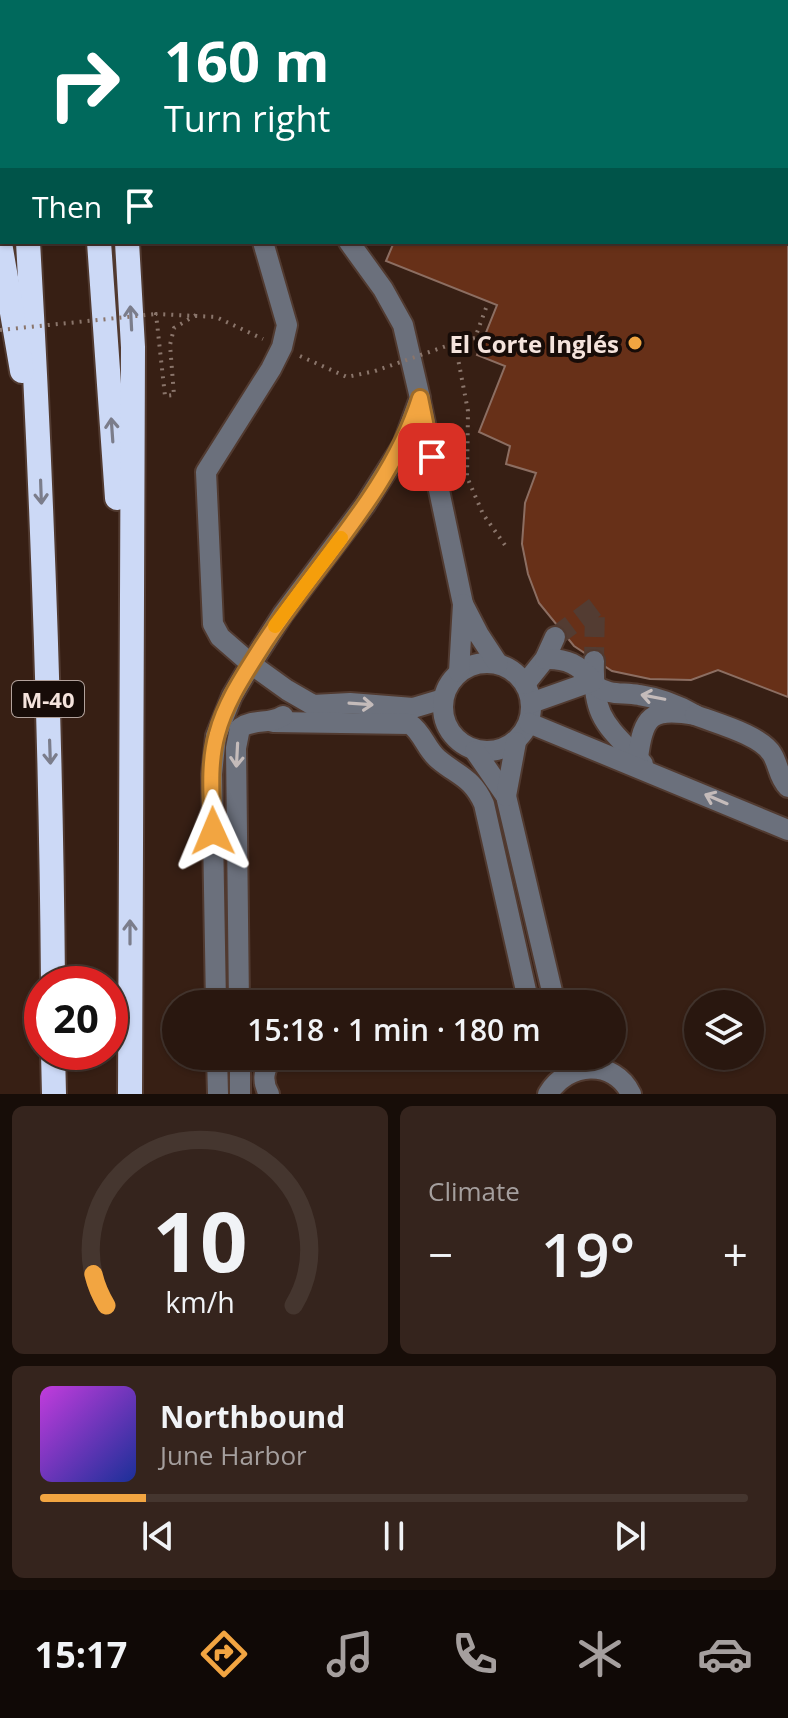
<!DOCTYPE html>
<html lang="en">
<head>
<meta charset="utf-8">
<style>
  body { margin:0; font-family:"Open Sans",sans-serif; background:#35241d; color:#f1f3f6; height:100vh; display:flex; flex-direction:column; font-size:30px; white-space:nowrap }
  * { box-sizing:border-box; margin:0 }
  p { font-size:26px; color:#a59f9e }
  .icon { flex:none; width:44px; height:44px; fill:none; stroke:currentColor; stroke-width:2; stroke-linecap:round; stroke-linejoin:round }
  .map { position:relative; height:1094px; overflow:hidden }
  .sheet { display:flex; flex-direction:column; gap:12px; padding:12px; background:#170d08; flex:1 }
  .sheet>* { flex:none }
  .banner { position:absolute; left:0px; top:0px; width:788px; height:244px; box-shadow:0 2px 6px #0004,0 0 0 2px #45362f; background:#00695c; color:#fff; overflow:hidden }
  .controls { position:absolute; left:684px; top:990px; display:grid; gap:16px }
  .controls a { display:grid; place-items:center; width:80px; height:80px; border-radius:50%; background:#29170f; box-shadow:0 2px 6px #0004,0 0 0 2px #45362f; font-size:40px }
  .speed { position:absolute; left:24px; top:966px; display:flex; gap:16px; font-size:40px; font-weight:700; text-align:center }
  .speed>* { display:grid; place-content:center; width:104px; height:104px; border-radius:50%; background:#29170f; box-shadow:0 2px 6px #0004,0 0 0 2px #45362f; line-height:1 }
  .speed .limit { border:12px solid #d22; background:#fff; color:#111 }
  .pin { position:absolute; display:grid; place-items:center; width:68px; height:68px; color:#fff; margin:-34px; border-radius:16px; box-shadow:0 4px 12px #0006 }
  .me { position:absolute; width:88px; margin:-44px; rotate:359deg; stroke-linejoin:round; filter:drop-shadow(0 0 6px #0008) }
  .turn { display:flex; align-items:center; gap:28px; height:168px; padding:0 32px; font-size:36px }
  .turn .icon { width:104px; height:104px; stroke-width:2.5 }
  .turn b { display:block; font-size:56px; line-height:68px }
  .then { display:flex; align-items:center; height:76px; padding:0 32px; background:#0003; gap:16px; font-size:30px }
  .big { font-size:60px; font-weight:600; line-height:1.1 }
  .sheet .widget { flex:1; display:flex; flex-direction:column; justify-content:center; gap:12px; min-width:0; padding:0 28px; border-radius:12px; background:#35241d }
  .sheet .dial { align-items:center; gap:0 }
  .dial svg { height:208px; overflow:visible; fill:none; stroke:#45362f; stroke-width:7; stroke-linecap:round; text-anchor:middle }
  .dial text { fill:#f1f3f6; stroke:none }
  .song { display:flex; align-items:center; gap:24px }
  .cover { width:96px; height:96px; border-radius:12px; background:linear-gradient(135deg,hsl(290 70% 55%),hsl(230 70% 35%)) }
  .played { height:8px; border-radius:4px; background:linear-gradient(90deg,#f2a541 15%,#45362f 15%) }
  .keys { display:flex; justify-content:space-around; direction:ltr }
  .heat { display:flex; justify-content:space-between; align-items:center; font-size:44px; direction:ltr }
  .sheet .tiles { flex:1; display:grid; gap:12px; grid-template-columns:1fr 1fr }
  .widget:last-child { grid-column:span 2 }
  .trip { position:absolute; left:162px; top:990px; width:464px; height:80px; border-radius:40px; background:#29170f; box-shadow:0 2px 6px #0004,0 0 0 2px #45362f; font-weight:600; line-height:80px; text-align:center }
  .tabs { display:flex; height:128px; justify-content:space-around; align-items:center; background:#100906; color:#a59f9e }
  .tabs .icon { width:56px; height:56px }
  .tabs .on { color:#f2a541 }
  .tabs b { font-size:36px; color:#f1f3f6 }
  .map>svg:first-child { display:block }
</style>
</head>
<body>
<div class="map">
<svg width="788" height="1094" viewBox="0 0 788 1094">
  <rect width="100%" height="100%" fill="#371f14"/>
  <g fill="#673018" stroke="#8c6e62" stroke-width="2">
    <polygon points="379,0 767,0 377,2"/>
    <polygon points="779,0 788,0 788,697 718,670 691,680 650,679 612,671 574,646 539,603 528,574 522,544 525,503 536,473 506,464 510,446 479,432 505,366 477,355 497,305 386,261 394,242 786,242 786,2 778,2"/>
  </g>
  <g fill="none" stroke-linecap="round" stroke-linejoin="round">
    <polyline stroke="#533c32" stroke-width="20" stroke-dasharray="20 10" stroke-linecap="butt" points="555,637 595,607 594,661"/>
    <g stroke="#513a30" stroke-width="24">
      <g id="minor">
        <polyline points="223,2 224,0"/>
        <polyline points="336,2 337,0"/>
        <polyline points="263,242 287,325 282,347 271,369 206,472 213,624 220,637 251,664 287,690 313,705 350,703 413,708 443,699"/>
        <polyline points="420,400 463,604"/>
        <path d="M594,661c-2,58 13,64 49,103"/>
        <circle cx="487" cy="707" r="44"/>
        <polyline points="459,672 463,604 479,635 498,664"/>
        <polyline points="525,684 545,659 555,637"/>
        <path d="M594,685c16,11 27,7 45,10 21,3 37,9 56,20 -44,-8 -52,1 -57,43"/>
        <path d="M531,703l62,-22c-14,-16 -26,-23 -48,-22"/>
        <path d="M695,715c20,8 66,20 77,39 7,11 6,23 16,33"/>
        <path d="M273,722l137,2c13,9 16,25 28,35 20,17 34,18 46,45l45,200"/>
        <polyline points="529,723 788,830"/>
        <polyline points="475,751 506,796 555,1004"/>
        <polyline points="506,796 516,742"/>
        <polyline points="216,1004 212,774 216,736 232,696 251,664 283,614 365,505 403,445 420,398 403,325 383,289 349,242"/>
        <path d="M239,1004l-3,-256 4,-20c15,-10 29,-3 43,-12"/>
        <polyline points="217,1056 218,1094"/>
        <polyline points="240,1056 240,1094"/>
        <path d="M269,1094c-8,-14 -5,-25 4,-38"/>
        <path d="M548,1094c19,-32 66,-36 83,0"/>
      </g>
    </g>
    <g stroke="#513a30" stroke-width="28">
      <g id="highway">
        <polyline points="61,0 61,2"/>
        <polyline points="102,0 102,2"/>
        <polyline points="158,2 159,0"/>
        <polyline points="0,52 2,65"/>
        <path d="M28,242c14,247 23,494 25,742"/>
        <polyline points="99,242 117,498"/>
        <polyline points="127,242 133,347 130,1094"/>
        <polyline points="0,243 22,371"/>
        <polyline points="53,1052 54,1094"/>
      </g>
    </g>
    <g stroke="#8a756b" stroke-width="4" stroke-dasharray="2 6" stroke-linecap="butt">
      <polyline points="486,308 475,338 455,343 468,411 467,477 483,514 507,548"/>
      <polyline points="196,315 174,328 170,345 174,395 165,396 156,314 216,317 263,339"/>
      <polyline points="300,356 347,377 375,371"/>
    </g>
    <use href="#minor" stroke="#6b707c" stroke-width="20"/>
    <use href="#highway" stroke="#ccd9f6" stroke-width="24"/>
    <g stroke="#8a756b" stroke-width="4" stroke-dasharray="2 6" stroke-linecap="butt">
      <polyline points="0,330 156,314"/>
      <polyline points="375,371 455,343"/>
    </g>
  </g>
  <defs><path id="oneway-shaft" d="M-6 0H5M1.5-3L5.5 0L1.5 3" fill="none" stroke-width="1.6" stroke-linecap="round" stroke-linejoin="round" transform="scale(2)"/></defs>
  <g stroke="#7b7d8b">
    <use href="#oneway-shaft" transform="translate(131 318) rotate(-93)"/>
    <use href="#oneway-shaft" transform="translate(112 430) rotate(-94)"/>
    <use href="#oneway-shaft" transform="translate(41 492) rotate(88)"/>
    <use href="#oneway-shaft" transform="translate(50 752) rotate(88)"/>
    <use href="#oneway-shaft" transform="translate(130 932) rotate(-90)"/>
  </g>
  <g stroke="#c4bbba">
    <use href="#oneway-shaft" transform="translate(653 697) rotate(-169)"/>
    <use href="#oneway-shaft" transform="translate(361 704) rotate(4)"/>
    <use href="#oneway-shaft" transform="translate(237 755) rotate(93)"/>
    <use href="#oneway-shaft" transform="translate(716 799) rotate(-157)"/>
  </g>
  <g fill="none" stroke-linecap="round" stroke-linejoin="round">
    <g stroke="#9d6b2a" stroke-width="20">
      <path id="route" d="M213,831c-1,-31 -5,-66 4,-97 8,-31 27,-59 44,-86 53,-83 129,-155 159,-250l12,59"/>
    </g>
    <use href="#route" stroke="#f2a541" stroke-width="14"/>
    <polyline stroke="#f59e0b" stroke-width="14" points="275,626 341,538"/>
  </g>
  <circle fill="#f2a541" stroke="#170c08" stroke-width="3" cx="635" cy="343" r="8"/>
  <g text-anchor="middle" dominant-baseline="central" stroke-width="8" stroke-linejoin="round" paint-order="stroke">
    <rect fill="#170c08" stroke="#b2a29c" stroke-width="2" x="12" y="681" width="72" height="36" rx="6"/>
    <g font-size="22" font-weight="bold" fill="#f4e3dc">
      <text x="48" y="699">M-40</text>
    </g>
    <g font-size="24" font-weight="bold" fill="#f4e3dc" stroke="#170c08" text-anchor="end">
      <text x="619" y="343">El Corte Inglés</text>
    </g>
  </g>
</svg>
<div class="controls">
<a><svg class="icon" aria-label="layers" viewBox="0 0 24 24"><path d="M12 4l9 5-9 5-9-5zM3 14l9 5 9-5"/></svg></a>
</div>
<div class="speed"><div class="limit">20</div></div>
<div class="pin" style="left:432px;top:457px;background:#d93025"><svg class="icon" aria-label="arrive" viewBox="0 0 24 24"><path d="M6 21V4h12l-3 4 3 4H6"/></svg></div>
<svg class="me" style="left:213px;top:831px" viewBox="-20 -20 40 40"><path d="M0-17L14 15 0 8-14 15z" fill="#f2a541" stroke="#fff" stroke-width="4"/></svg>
<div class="trip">15:18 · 1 min · 180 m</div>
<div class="banner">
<div class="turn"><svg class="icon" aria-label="right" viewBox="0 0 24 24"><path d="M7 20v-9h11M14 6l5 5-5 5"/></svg><div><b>160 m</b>Turn right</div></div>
<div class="then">Then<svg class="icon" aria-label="arrive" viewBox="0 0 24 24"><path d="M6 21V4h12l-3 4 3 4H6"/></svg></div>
</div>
</div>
<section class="sheet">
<div class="tiles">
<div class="widget dial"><svg viewBox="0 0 100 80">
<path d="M14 69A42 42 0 1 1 86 69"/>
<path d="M14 69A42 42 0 0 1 9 57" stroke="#f2a541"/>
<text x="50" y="56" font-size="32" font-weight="700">10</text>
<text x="50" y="72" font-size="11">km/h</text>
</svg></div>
<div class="widget"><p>Climate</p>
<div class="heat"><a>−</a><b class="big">19°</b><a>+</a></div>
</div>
<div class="widget">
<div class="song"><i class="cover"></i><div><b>Northbound</b><p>June Harbor</p></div></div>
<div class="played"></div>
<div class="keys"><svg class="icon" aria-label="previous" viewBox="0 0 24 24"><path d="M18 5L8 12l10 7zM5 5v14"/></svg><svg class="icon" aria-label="pause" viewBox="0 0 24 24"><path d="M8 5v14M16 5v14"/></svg><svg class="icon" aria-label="next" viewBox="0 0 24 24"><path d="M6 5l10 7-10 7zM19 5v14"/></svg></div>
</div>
</div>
</section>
<nav class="tabs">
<b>15:17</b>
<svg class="icon on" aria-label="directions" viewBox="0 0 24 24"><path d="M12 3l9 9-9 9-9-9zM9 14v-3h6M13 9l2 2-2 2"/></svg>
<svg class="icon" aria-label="music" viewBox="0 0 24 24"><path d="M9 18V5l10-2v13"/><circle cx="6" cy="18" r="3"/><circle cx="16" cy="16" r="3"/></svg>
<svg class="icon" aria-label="phone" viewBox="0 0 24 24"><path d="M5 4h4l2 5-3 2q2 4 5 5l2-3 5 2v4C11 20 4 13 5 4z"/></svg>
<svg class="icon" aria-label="climate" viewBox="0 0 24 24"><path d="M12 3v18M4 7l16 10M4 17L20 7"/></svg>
<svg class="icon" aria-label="car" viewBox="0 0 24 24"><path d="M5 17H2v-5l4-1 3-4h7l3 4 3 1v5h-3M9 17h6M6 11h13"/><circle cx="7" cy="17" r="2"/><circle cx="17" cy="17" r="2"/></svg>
</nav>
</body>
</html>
